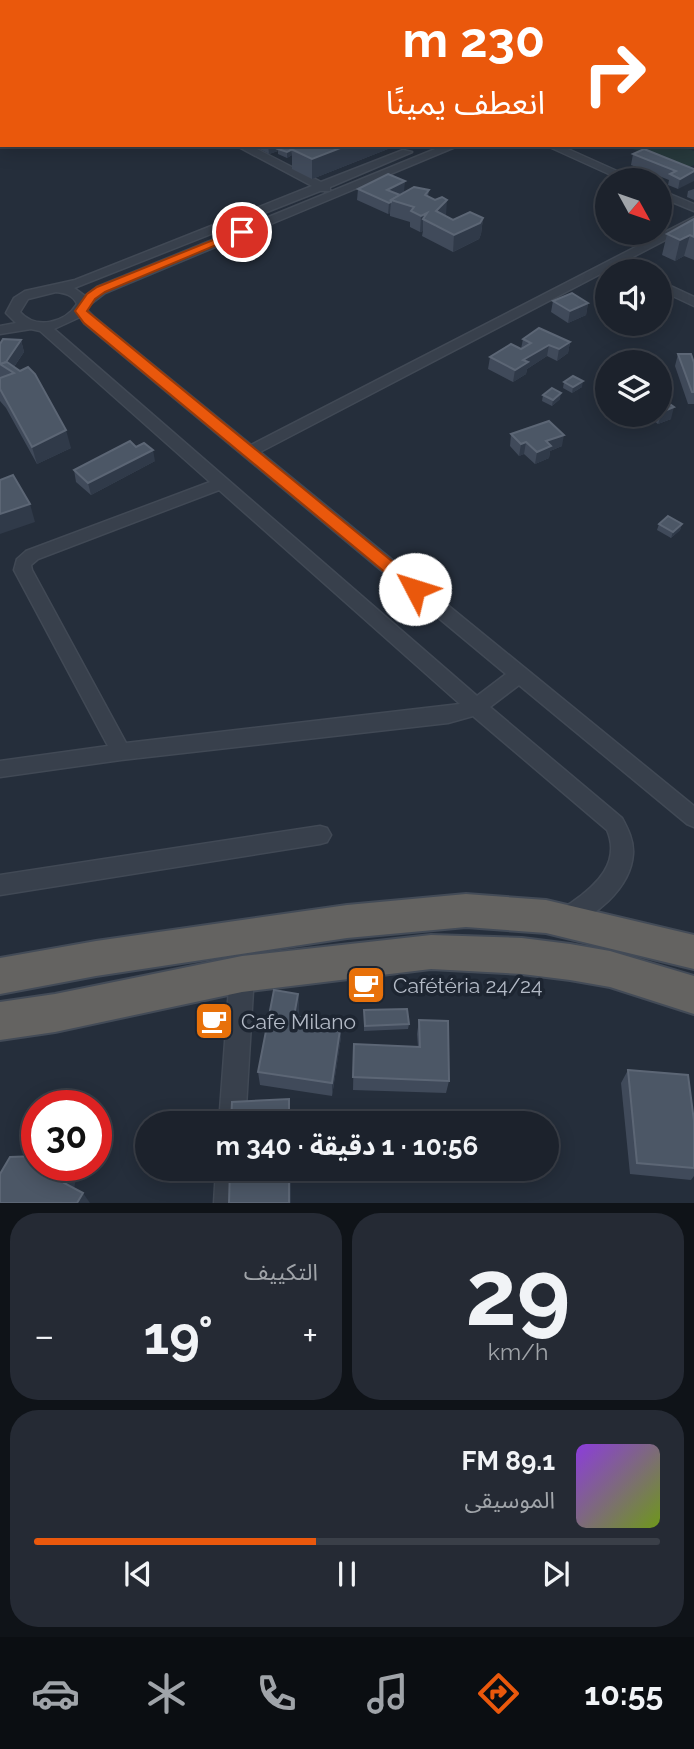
<!DOCTYPE html>
<html lang="ar">
<head>
<meta charset="utf-8">
<style>
  body { margin:0; font-family:Raleway,"Noto Sans Arabic",sans-serif; background:#252a34; color:#f1f3f6; direction:rtl; height:100vh; display:flex; flex-direction:column; font-size:26px; white-space:nowrap }
  * { box-sizing:border-box; margin:0 }
  p { font-size:23px; color:#a0a4a9 }
  .icon { flex:none; width:38px; height:38px; fill:none; stroke:currentColor; stroke-width:2; stroke-linecap:round; stroke-linejoin:round }
  .map { position:relative; height:1203px; overflow:hidden; direction:ltr }
  .side { display:flex; flex-direction:column; gap:10px; padding:10px; background:#0f1318; flex:1 }
  .side>* { flex:none }
  .guide { position:absolute; left:0px; top:0px; width:695px; height:147px; box-shadow:0 4px 18px #0003,0 0 0 2px #3a3f48; direction:rtl; background:#ea580c; color:#fff; overflow:hidden }
  .needle { width:46px; rotate:130deg }
  .controls { position:absolute; left:595px; top:168px; display:grid; gap:14px }
  .controls a { display:grid; place-items:center; width:77px; height:77px; border-radius:50%; background:#1c222c; box-shadow:0 4px 18px #0003,0 0 0 2px #3a3f48; font-size:35px }
  .speed { position:absolute; left:21px; top:1090px; display:flex; gap:14px; font-size:35px; font-weight:700; text-align:center }
  .speed>* { display:grid; place-content:center; width:91px; height:91px; border-radius:50%; background:#1c222c; box-shadow:0 4px 18px #0003,0 0 0 2px #3a3f48; line-height:1 }
  .speed .limit { border:10px solid #d22; background:#fff; color:#111 }
  .pin { position:absolute; display:grid; place-items:center; width:60px; height:60px; color:#fff; margin:-30px; border:4px solid #fff; border-radius:50%; box-shadow:0 2px 7px #0007 }
  .me { position:absolute; width:77px; margin:-38px; rotate:310deg; stroke-linejoin:round; filter:drop-shadow(0 0 5px #0008) }
  .turn { display:flex; align-items:center; gap:24px; height:147px; padding:0 35px; font-size:32px }
  .turn .icon { width:91px; height:91px; stroke-width:2.5 }
  .turn b { display:block; font-size:49px; line-height:60px }
  .big { font-size:52px; font-weight:700; line-height:1.1 }
  .side .tile { flex:1; display:flex; flex-direction:column; justify-content:center; gap:10px; min-width:0; padding:0 24px; border-radius:28px; background:#252a34 }
  .side .dial { align-items:center; gap:0 }
  .dial b { font-size:91px; line-height:1 }
  .song { display:flex; align-items:center; gap:21px }
  .cover { width:84px; height:84px; border-radius:10px; background:linear-gradient(135deg,hsl(270 70% 55%),hsl(80 70% 35%)) }
  .played { height:7px; border-radius:4px; background:linear-gradient(90deg,#ea580c 45%,#3a3f48 45%) }
  .keys { display:flex; justify-content:space-around; direction:ltr }
  .heat { display:flex; justify-content:space-between; align-items:center; font-size:38px; direction:ltr }
  .side .tiles { flex:1; display:grid; gap:10px; grid-template-columns:1fr 1fr }
  .tile:last-child { grid-column:span 2 }
  .trip { position:absolute; left:135px; top:1111px; width:424px; height:70px; border-radius:35px; background:#1c222c; box-shadow:0 4px 18px #0003,0 0 0 2px #3a3f48; font-weight:700; line-height:70px; text-align:center; direction:rtl }
  .tabs { display:flex; height:112px; justify-content:space-around; align-items:center; background:#0b0e12; color:#a0a4a9 }
  .tabs .icon { width:49px; height:49px }
  .tabs .current { color:#ea580c }
  .tabs b { font-size:32px; color:#f1f3f6 }
  .map>svg:first-child { display:block }
</style>
</head>
<body>
<div class="map">
<svg width="694" height="1203" viewBox="0 0 694 1203">
  <rect width="100%" height="100%" fill="#252e3b"/>
  <polygon fill="#27393c" points="632,145 678,145 694,151 694,165 684,170 628,147"/>
  <g fill="none" stroke-linecap="round" stroke-linejoin="round">
    <g stroke="#414955" stroke-width="3">
      <g id="minor">
        <rect x="693" y="84" width="1" height="6"/>
        <path d="M235,145h14l72,37 82,-32 9,2 -82,35v4h-10l-246,97 11,8 12,-9 348,-142h15l-355,148 -17,13 -2,3 8,8 157,128 443,-228v8l-434,227 434,354v21l-7,-3 -168,-139 -29,22 132,111c6,11 12,23 11,36 -2,35 -40,65 -71,76l-8,-3 -3,-7c4,-10 12,-12 20,-17 26,-18 50,-41 36,-73l-134,-114 -25,7 -327,37 -121,17v-16l108,-15 -94,-176 3,-11 9,-8 184,-69 -170,-151 -9,-2 -31,5v-8l16,-3 -10,-10 8,-15 11,-7 50,-11 237,-94zM56,292c9,1 17,3 21,12 -12,19 -41,26 -57,8l8,-13zM80,317l4,6 422,351 -29,22 -423,-367zM219,490l241,214 -334,39 -94,-173 -1,-5 7,-6z"/>
        <polygon points="545,145 559,145 637,180 622,180"/>
        <polygon points="660,190 694,204 694,211 660,197"/>
        <polygon points="660,281 694,297 694,306 660,290"/>
        <polygon points="320,826 327,828 331,835 327,842 320,844 0,895 0,875"/>
        <polygon points="242,963 250,966 254,974 245,1124 219,1124 230,974 234,966"/>
        <polygon points="216,1169 242,1169 240,1203 214,1203"/>
      </g>
    </g>
    <g stroke="#434b57" stroke-width="4">
      <g id="trunk">
        <polygon points="466,894 546,900 694,935 694,969 546,933 466,927 347,938 96,976 0,994 0,958 96,941 347,905"/>
        <polygon points="431,935 522,938 570,944 610,951 694,976 694,1014 610,987 570,980 522,974 431,969 242,992 55,1032 0,1040 0,1002 55,994 242,956"/>
      </g>
    </g>
    <use href="#minor" fill="#38404c" fill-rule="evenodd"/>
    <use href="#trunk" fill="#646361" fill-rule="evenodd"/>
  </g>
  <g fill="#404a5a">
    <polygon points="252,145 293,145 297,147 398,145 312,179 292,169 292,155 287,158 278,154 278,151 269,154"/>
    <polygon points="633,154 694,169 678,189 668,185 669,180 631,165"/>
    <polygon points="358,189 404,192 398,195 400,195 429,190 428,196 446,216 453,220 483,218 481,234 479,239 453,252 422,236 423,231 420,232 410,227 410,222 390,216 390,213 388,214 357,200"/>
    <polygon points="694,189 694,200 687,197 688,191"/>
    <polygon points="694,219 694,260 684,256 675,261 662,255 667,234"/>
    <polygon points="553,301 588,303 586,315 568,323 551,312"/>
    <polygon points="523,339 570,342 568,353 557,361 547,356 527,369 526,374 513,382 488,369 490,357 521,349"/>
    <polygon points="21,340 24,352 14,367 71,448 37,464 6,408 0,401 0,344"/>
    <polygon points="678,354 694,363 694,404 688,404 675,366"/>
    <polygon points="564,382 582,387 572,393 563,388"/>
    <polygon points="543,395 560,399 552,406 542,401"/>
    <polygon points="660,397 671,419 658,424 646,415 660,415"/>
    <polygon points="511,434 562,446 550,451 549,458 535,464 524,454 519,456 510,446"/>
    <polygon points="155,461 91,495 76,482 74,470"/>
    <polygon points="659,524 682,524 680,530 671,538 657,530"/>
    <polygon points="298,994 299,1008 298,1017 341,1037 332,1096 260,1085 258,1072"/>
    <polygon points="364,1010 409,1024 408,1029 364,1031"/>
    <polygon points="419,1020 449,1081 446,1093 353,1090 354,1044 418,1047 417,1034"/>
    <polygon points="628,1070 694,1121 694,1176 691,1180 630,1174 621,1083"/>
  </g>
  <g fill="#303a49">
    <polygon points="268,145 293,145 278,149 278,151 269,154"/>
    <polygon points="348,145 398,145 312,179 312,159"/>
    <polygon points="291,150 292,155 287,158 287,152"/>
    <polygon points="694,171 694,181 678,189 680,179"/>
    <polygon points="405,181 404,192 387,201 387,190"/>
    <polygon points="447,200 446,216 435,227 436,211"/>
    <polygon points="391,202 390,213 388,214 389,203"/>
    <polygon points="427,213 423,219 423,231 420,232 421,216"/>
    <polygon points="483,218 481,234 479,239 453,252 454,235"/>
    <polygon points="690,235 684,256 675,261 680,240"/>
    <polygon points="588,303 586,315 568,323 570,311"/>
    <polygon points="21,340 24,352 11,371 4,366"/>
    <polygon points="570,342 568,353 557,361 559,349"/>
    <polygon points="549,345 547,356 527,369 526,374 513,382 515,370 523,360"/>
    <polygon points="583,381 582,387 572,393 573,387"/>
    <polygon points="561,393 560,399 552,406 553,400"/>
    <polygon points="674,407 671,419 658,424 662,412"/>
    <polygon points="66,430 71,448 37,464 32,447"/>
    <polygon points="564,435 562,446 550,451 549,458 535,464 537,452 546,441"/>
    <polygon points="526,442 524,454 519,456 521,444"/>
    <polygon points="153,450 155,461 91,495 88,483"/>
    <polygon points="30,504 35,522 0,534 0,514"/>
    <polygon points="682,524 680,530 671,538 673,532"/>
    <polygon points="298,994 299,1008 295,1030 294,1016"/>
    <polygon points="341,1023 341,1037 332,1096 332,1083"/>
    <polygon points="66,1166 74,1166 77,1170 73,1197 64,1183"/>
    <rect x="289" y="1169" width="2" height="34"/>
    <polygon points="83,1193 90,1203 77,1203"/>
  </g>
  <g fill="#4c5766" stroke="#5c6675" stroke-width="2">
    <polygon points="285,145 293,145 297,147 287,152 278,149"/>
    <polygon points="301,145 348,145 312,159 291,149"/>
    <polygon points="644,149 694,169 694,171 680,179 670,174 676,171 633,154"/>
    <polygon points="388,174 405,181 387,190 400,195 391,200 391,202 389,203 358,189"/>
    <polygon points="414,187 429,190 425,195 435,200 442,197 447,200 436,211 453,220 470,212 483,218 480,223 454,235 423,219 427,213 421,216 411,211 414,207 391,200"/>
    <polygon points="694,219 694,237 690,235 680,240 667,234"/>
    <polygon points="572,293 588,303 570,311 553,301"/>
    <polygon points="539,328 570,342 559,349 549,345 523,360 528,362 515,370 490,357 511,344 521,349 531,343 523,339"/>
    <polygon points="3,339 21,340 6,362 0,364 0,344"/>
    <polygon points="678,354 691,354 694,363 694,392 692,392"/>
    <polygon points="7,362 20,371 28,367 35,374 66,430 32,447 0,389 0,378 14,373 0,364"/>
    <polygon points="573,376 583,381 573,387 564,382"/>
    <polygon points="552,388 561,393 553,400 543,395"/>
    <polygon points="660,397 674,407 662,412 660,411"/>
    <polygon points="549,421 564,435 546,441 551,446 537,452 526,442 521,444 511,434"/>
    <polygon points="130,441 136,447 144,443 153,450 88,483 74,470"/>
    <polygon points="13,475 30,504 0,514 0,480"/>
    <polygon points="668,516 682,524 673,532 659,524"/>
    <polygon points="274,990 298,994 294,1016 341,1023 332,1083 258,1072"/>
    <polygon points="407,1009 409,1024 365,1026 364,1010"/>
    <polygon points="419,1020 448,1021 449,1081 353,1077 354,1044 420,1047"/>
    <polygon points="628,1070 688,1075 694,1121 694,1168 637,1163"/>
    <polygon points="289,1099 289,1124 231,1124 232,1102"/>
    <polygon points="37,1156 37,1166 66,1166 64,1183 83,1193 77,1203 0,1203 0,1174 10,1157"/>
    <polygon points="230,1169 289,1169 289,1203 229,1203"/>
  </g>
  <polygon fill="#ea580c" stroke="#983908" stroke-width="2" points="238,230 247,232 105,292 95,299 87,311 421,585 423,589 421,593 410,593 84,323 75,311 87,294 97,287"/>
  <defs>
    <g id="cafe-square" transform="scale(2.0125)"><rect x="-9" y="-9" width="18" height="18" rx="4" fill="#e8710a" stroke="#1d2531"/><path d="M-5.5-4.5H6V0H3Q3 3.5 0 3.5H-2.5Q-5.5 3.5-5.5 0ZM3-3.2v2h1.7v-2ZM-6 4.5H4V6H-6Z" fill="#fff"/></g>
  </defs>
  <g fill-rule="evenodd">
    <use href="#cafe-square" x="366" y="985"/>
    <use href="#cafe-square" x="214" y="1021"/>
  </g>
  <g text-anchor="middle" dominant-baseline="central" stroke-width="7" stroke-linejoin="round" paint-order="stroke">
    <g font-size="21" fill="#b4bbc7" stroke="#1d2531" text-anchor="start">
      <text x="393" y="985">Cafétéria 24/24</text>
      <text x="241" y="1021">Cafe Milano</text>
    </g>
  </g>
</svg>
<div class="controls">
<a><svg class="needle" viewBox="-14 -14 28 28"><path d="M0-13l5 13h-10z" fill="#e53935"/><path d="M0 13l5-13h-10z" fill="#a0a4a9"/></svg></a>
<a><svg class="icon" aria-label="sound" viewBox="0 0 24 24"><path d="M4 9h4l5-4v14l-5-4H4zM17 9q2 3 0 6"/></svg></a>
<a><svg class="icon" aria-label="layers" viewBox="0 0 24 24"><path d="M12 4l9 5-9 5-9-5zM3 14l9 5 9-5"/></svg></a>
</div>
<div class="speed"><div class="limit">30</div></div>
<div class="pin" style="left:242px;top:232px;background:#d93025"><svg class="icon" aria-label="arrive" viewBox="0 0 24 24"><path d="M6 21V4h12l-3 4 3 4H6"/></svg></div>
<svg class="me" style="left:415px;top:589px" viewBox="-20 -20 40 40"><circle r="19" fill="#fff"/><path d="M0-13L10 11 0 6-10 11z" fill="#ea580c"/></svg>
<div class="trip">10:56 · 1 دقيقة · 340 m</div>
<div class="guide">
<div class="turn"><svg class="icon" aria-label="right" viewBox="0 0 24 24"><path d="M7 20v-9h11M14 6l5 5-5 5"/></svg><div><b>230 m</b>انعطف يمينًا</div></div>
</div>
</div>
<section class="side">
<div class="tiles">
<div class="tile dial"><b>29</b><p>km/h</p></div>
<div class="tile"><p>التكييف</p>
<div class="heat"><a>−</a><b class="big">19°</b><a>+</a></div>
</div>
<div class="tile">
<div class="song"><i class="cover"></i><div><b>89.1 FM</b><p>الموسيقى</p></div></div>
<div class="played"></div>
<div class="keys"><svg class="icon" aria-label="previous" viewBox="0 0 24 24"><path d="M18 5L8 12l10 7zM5 5v14"/></svg><svg class="icon" aria-label="pause" viewBox="0 0 24 24"><path d="M8 5v14M16 5v14"/></svg><svg class="icon" aria-label="next" viewBox="0 0 24 24"><path d="M6 5l10 7-10 7zM19 5v14"/></svg></div>
</div>
</div>
</section>
<nav class="tabs">
<b>10:55</b>
<svg class="icon current" aria-label="directions" viewBox="0 0 24 24"><path d="M12 3l9 9-9 9-9-9zM9 14v-3h6M13 9l2 2-2 2"/></svg>
<svg class="icon" aria-label="music" viewBox="0 0 24 24"><path d="M9 18V5l10-2v13"/><circle cx="6" cy="18" r="3"/><circle cx="16" cy="16" r="3"/></svg>
<svg class="icon" aria-label="phone" viewBox="0 0 24 24"><path d="M5 4h4l2 5-3 2q2 4 5 5l2-3 5 2v4C11 20 4 13 5 4z"/></svg>
<svg class="icon" aria-label="climate" viewBox="0 0 24 24"><path d="M12 3v18M4 7l16 10M4 17L20 7"/></svg>
<svg class="icon" aria-label="car" viewBox="0 0 24 24"><path d="M5 17H2v-5l4-1 3-4h7l3 4 3 1v5h-3M9 17h6M6 11h13"/><circle cx="7" cy="17" r="2"/><circle cx="17" cy="17" r="2"/></svg>
</nav>
</body>
</html>
